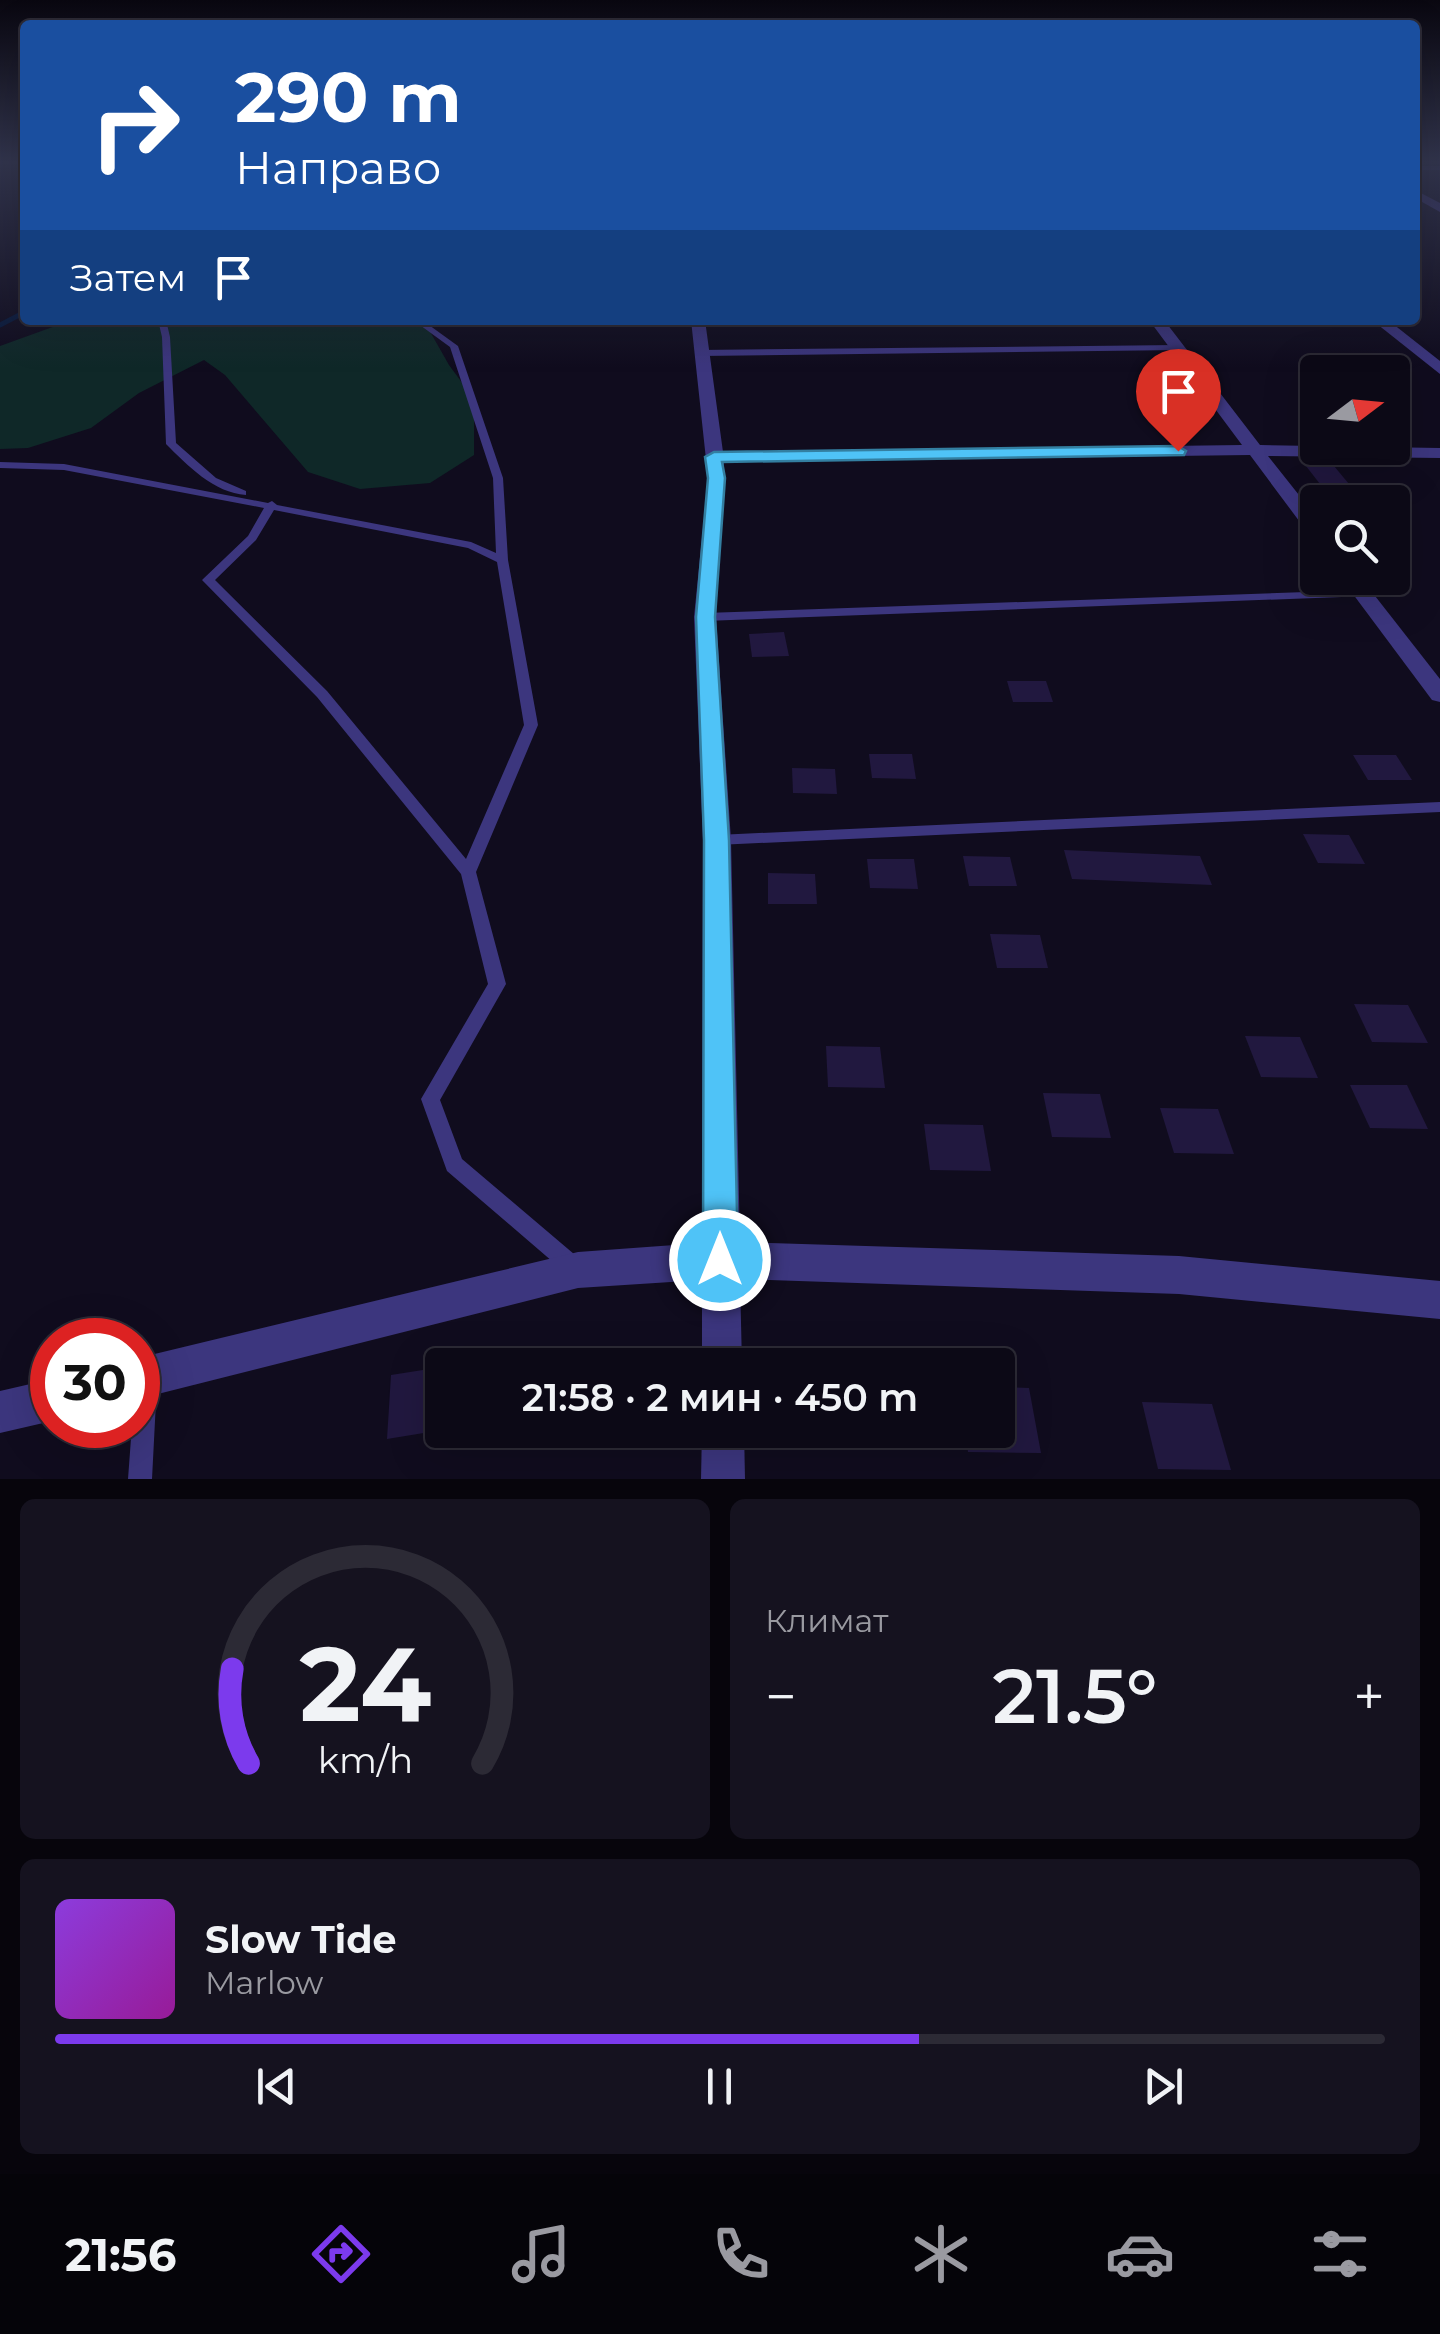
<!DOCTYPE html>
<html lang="ru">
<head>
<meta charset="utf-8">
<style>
  body { margin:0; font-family:Montserrat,sans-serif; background:#15121f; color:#f1f3f6; height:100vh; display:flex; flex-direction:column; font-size:38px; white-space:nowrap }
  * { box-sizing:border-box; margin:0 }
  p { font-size:32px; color:#9a9aa1 }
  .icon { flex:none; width:55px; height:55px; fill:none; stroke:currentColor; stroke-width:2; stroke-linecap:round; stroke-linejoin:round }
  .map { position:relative; height:1479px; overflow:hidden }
  .panel { display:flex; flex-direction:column; gap:20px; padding:20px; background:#07050c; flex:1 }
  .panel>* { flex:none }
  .guide { position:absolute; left:20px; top:20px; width:1400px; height:305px; border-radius:10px; box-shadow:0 10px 40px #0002,0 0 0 2px #2c2a35; background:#1a4fa0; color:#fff; overflow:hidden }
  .needle { width:65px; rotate:74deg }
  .controls { position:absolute; left:1300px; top:355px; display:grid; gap:20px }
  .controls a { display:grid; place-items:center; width:110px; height:110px; border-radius:10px; background:#0c0916; box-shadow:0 10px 40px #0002,0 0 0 2px #2c2a35; font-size:50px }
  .speed { position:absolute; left:30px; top:1318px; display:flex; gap:20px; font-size:50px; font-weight:700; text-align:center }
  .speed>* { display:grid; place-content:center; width:130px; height:130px; border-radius:50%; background:#0c0916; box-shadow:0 10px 40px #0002,0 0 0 2px #2c2a35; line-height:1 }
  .speed .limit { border:15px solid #d22; background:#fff; color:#111 }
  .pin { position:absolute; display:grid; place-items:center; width:85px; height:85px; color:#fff; margin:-102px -42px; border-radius:50% 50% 50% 0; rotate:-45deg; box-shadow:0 0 10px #0007 }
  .pin .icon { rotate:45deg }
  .me { position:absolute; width:110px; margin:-55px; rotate:0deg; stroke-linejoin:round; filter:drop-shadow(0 0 8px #0008) }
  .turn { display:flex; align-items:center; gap:35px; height:210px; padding:0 50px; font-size:45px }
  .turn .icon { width:130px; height:130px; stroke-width:2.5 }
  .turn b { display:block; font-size:70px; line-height:85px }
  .then { display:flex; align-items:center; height:95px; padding:0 50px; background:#0003; gap:20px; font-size:38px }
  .big { font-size:75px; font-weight:600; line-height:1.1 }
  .panel .tile { flex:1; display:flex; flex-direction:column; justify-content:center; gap:15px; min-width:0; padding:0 35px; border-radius:15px; background:#15121f }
  .panel .dial { align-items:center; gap:0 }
  .dial svg { height:260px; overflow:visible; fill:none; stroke:#2c2a35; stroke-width:7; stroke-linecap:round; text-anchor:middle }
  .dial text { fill:#f1f3f6; stroke:none }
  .song { display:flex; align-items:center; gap:30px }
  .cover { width:120px; height:120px; border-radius:15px; background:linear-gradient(135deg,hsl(270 70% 55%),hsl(300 70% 35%)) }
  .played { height:10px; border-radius:5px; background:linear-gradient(90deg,#7c3aed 65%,#2c2a35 65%) }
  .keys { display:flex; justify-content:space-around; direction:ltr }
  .heat { display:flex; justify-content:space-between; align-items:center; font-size:55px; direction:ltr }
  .panel .tiles { flex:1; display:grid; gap:20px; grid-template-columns:1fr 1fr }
  .tile:last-child { grid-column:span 2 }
  .trip { position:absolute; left:425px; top:1348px; width:590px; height:100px; border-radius:10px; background:#0c0916; box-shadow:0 10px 40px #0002,0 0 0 2px #2c2a35; font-weight:600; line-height:100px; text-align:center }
  .dock { display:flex; height:160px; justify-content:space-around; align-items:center; background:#050409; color:#9a9aa1 }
  .dock .icon { width:70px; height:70px }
  .dock .active { color:#7c3aed }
  .dock b { font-size:45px; color:#f1f3f6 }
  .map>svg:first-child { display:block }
</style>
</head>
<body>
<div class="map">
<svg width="1440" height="1479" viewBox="0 0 1440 1479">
  <rect width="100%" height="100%" fill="#100c1e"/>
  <polygon fill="#0f2828" points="72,320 424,321 449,365 474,399 474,455 430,483 360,489 308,472 225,375 204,360 139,393 91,428 28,448 0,449 0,346"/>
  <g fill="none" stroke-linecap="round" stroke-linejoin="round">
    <polyline stroke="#08193b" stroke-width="5" points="0,325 25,312"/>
  </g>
  <g fill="#21183f">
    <polygon points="1306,466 1334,466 1364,502 1334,502"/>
    <polygon points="784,632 789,656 752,657 749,634"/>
    <polygon points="1007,681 1046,681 1053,702 1013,702"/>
    <polygon points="869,754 912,754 916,779 872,778"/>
    <polygon points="1353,755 1396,755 1412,780 1368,780"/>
    <polygon points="792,768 835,769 837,794 793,793"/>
    <polygon points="1303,834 1349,835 1365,864 1318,863"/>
    <polygon points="1064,850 1200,856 1212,885 1072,879"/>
    <polygon points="963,856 1010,857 1017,886 969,886"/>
    <polygon points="867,859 914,859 918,889 870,888"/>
    <polygon points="768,873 815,874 817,904 768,904"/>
    <polygon points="990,934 1040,935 1048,968 997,968"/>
    <polygon points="1354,1004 1408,1005 1428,1043 1372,1042"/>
    <polygon points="1245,1036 1300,1037 1318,1078 1261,1077"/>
    <polygon points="826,1046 880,1047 885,1088 828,1087"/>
    <polygon points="1350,1085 1407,1085 1428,1129 1370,1128"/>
    <polygon points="1043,1093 1100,1094 1111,1138 1052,1137"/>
    <polygon points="1160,1108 1218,1109 1234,1154 1174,1153"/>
    <polygon points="924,1124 983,1125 991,1171 930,1170"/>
    <polygon points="442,1367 442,1430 387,1439 391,1375"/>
    <polygon points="998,1387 1029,1388 1041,1453 968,1452 965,1430 998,1430"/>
    <polygon points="1142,1402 1212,1404 1231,1470 1158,1469"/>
  </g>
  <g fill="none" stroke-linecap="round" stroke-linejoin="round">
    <g fill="#3c367e" fill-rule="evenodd">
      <rect x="1415" y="166" width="25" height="4"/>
      <path d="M158,320h8l4,17 6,106 40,35 30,13v4c-32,-2 -59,-30 -80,-51l-4,-107z"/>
      <path d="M413,320h9l36,26 45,132 5,82 30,165 -62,147 30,112 -66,116 22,59 119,101 4,7 -4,7 -7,3 -7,-3 -120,-103 -26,-72 67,-115 -27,-110 -144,-177 -115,-117 46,-44 16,-28 -200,-38 -64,-2v-6l64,2 204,39 4,-2 5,4 194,37 25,11 -3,-75 -43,-131zM274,510l194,38 29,14 27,163 -58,134 -139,-168 -112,-111 41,-40z"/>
      <polygon points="1178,345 1181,346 1181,350 699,356 695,353 699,350"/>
      <polygon points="1364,590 1368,592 1370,594 1368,596 705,621 699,617 705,613"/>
      <polygon points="1440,802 1440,812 717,845 712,844 709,840 712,836 717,835"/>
      <polygon points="146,1371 154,1374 157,1382 152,1479 128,1479 132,1425 138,1425 138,1375"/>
    </g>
    <g fill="#3c367e" fill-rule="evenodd">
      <polygon points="1415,190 1440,203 1440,212 1415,198"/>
      <polygon points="691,320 705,320 723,452 1242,445 1149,320 1164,320 1260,445 1440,448 1440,458 1268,456 1318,519 1318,539 1311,537 1250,455 724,462 716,617 731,840 740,1242 1179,1256 1440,1281 1440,1319 1179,1294 740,1279 742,1365 702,1365 702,1280 578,1288 138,1399 138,1358 578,1252 702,1243 703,840 694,617 708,478"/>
      <polygon points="1372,320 1388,320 1440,361 1440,374"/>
      <polygon points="1341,578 1361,578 1440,679 1440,702 1432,700"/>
      <polygon points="52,1379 52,1421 0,1433 0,1391"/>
      <polygon points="702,1430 744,1430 745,1479 701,1479"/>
    </g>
  </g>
  <linearGradient id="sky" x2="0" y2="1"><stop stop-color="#090710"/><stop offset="0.44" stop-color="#31344c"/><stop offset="1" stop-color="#31344c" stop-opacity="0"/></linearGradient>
  <rect width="1440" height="368" fill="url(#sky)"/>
  <polygon fill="#4fc3f7" stroke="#337fa1" stroke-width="2.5" points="1178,446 1186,451 1184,455 722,462 725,478 715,617 729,840 738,1260 732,1272 720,1277 708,1272 703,1260 704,840 696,617 708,478 705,457 714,452"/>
</svg>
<div class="controls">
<a><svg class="needle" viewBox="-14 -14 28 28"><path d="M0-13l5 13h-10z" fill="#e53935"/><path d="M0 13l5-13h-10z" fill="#9a9aa1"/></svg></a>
<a><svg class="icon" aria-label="search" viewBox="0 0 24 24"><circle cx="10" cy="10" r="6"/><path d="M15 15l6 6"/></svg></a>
</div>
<div class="speed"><div class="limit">30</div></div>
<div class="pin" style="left:1178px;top:451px;background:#d93025"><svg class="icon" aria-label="arrive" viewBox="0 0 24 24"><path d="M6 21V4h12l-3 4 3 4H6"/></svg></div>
<svg class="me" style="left:720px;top:1260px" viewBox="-20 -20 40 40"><circle r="17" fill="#4fc3f7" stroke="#fff" stroke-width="3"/><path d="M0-11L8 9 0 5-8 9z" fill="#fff"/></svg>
<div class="trip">21:58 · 2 мин · 450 m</div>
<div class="guide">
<div class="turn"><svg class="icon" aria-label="right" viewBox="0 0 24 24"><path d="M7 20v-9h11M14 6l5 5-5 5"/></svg><div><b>290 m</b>Направо</div></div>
<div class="then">Затем<svg class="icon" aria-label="arrive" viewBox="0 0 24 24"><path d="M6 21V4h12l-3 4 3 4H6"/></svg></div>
</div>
</div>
<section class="panel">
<div class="tiles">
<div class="tile dial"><svg viewBox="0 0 100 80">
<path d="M14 69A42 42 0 1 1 86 69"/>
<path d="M14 69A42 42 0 0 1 9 40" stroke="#7c3aed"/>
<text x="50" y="56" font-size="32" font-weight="700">24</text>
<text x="50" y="72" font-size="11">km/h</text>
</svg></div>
<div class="tile"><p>Климат</p>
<div class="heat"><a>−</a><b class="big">21.5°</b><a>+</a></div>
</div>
<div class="tile">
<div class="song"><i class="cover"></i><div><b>Slow Tide</b><p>Marlow</p></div></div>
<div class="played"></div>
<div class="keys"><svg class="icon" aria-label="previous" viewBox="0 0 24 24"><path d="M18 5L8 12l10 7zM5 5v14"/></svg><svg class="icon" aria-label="pause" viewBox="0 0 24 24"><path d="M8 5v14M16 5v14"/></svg><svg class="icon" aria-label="next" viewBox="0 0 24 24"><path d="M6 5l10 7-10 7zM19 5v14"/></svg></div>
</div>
</div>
</section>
<nav class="dock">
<b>21:56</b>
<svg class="icon active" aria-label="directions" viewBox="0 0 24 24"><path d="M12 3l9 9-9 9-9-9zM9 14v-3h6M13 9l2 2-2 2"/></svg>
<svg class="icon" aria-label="music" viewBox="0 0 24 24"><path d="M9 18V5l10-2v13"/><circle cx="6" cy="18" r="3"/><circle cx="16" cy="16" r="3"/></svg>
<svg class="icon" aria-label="phone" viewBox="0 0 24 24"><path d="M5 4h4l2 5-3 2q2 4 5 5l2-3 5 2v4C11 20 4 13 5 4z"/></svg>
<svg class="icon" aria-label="climate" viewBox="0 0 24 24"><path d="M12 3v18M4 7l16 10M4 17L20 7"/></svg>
<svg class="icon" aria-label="car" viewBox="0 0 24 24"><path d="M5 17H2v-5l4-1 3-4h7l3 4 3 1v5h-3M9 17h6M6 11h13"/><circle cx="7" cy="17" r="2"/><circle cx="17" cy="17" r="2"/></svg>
<svg class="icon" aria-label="filters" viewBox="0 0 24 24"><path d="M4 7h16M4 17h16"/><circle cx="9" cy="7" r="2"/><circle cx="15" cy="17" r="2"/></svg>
</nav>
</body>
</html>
